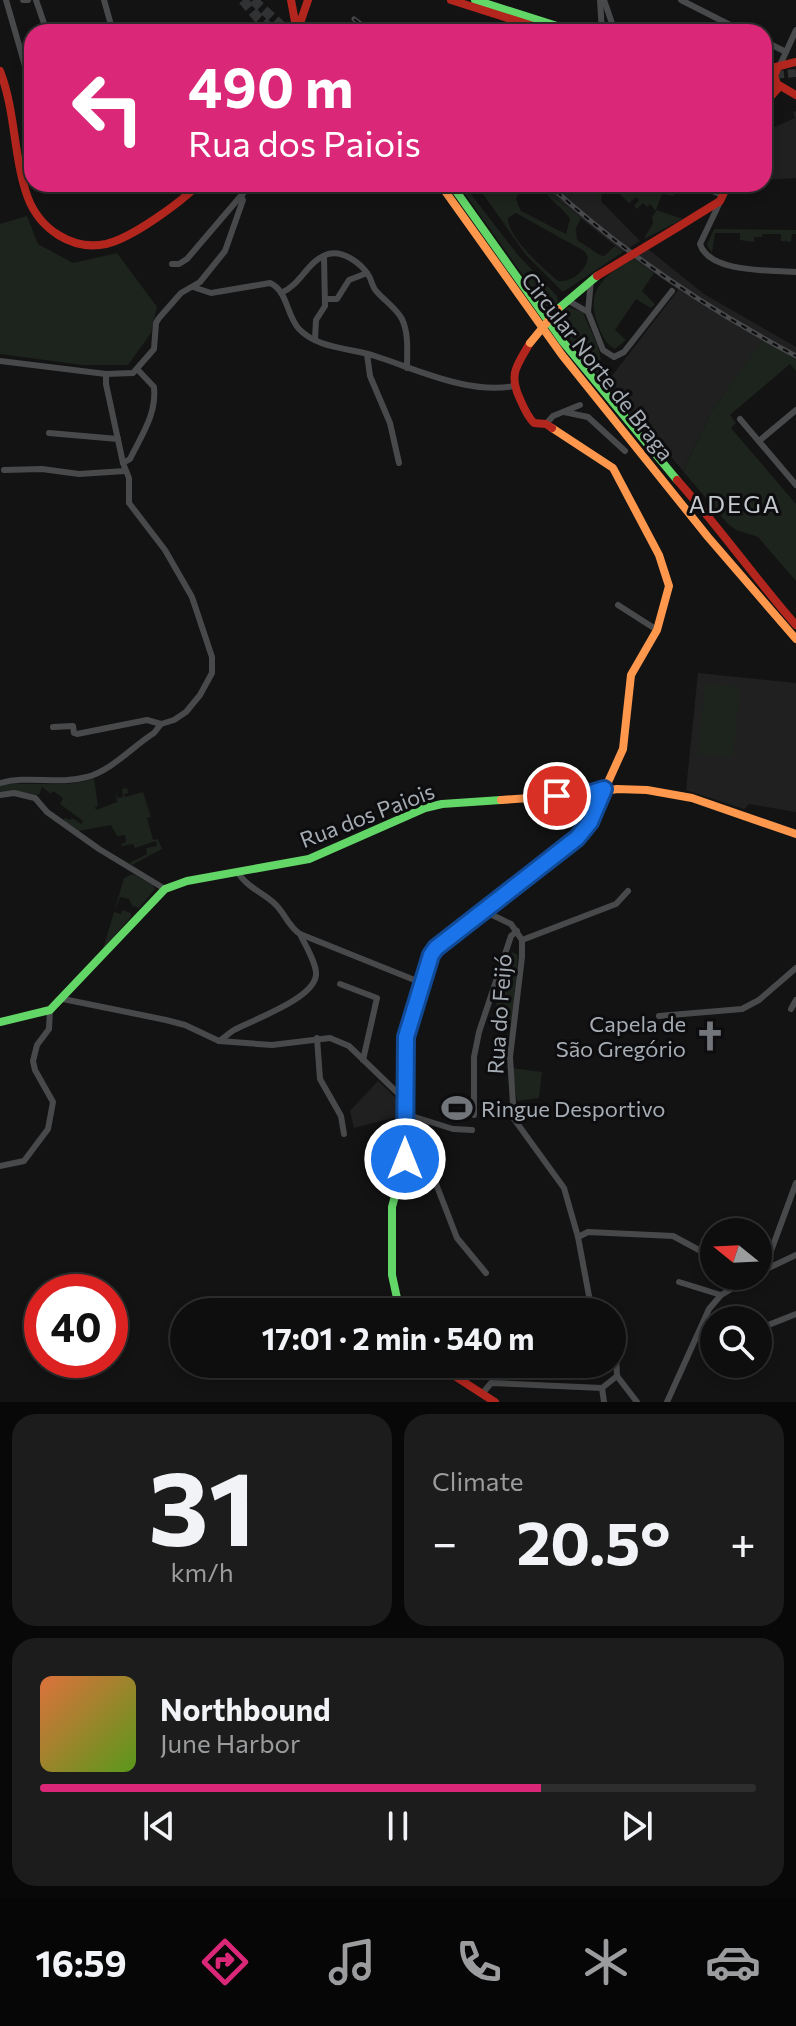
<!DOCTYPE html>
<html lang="en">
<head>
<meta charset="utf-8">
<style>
  body { margin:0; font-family:Commissioner,sans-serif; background:#1c1c1c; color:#f1f3f6; height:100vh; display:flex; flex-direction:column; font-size:30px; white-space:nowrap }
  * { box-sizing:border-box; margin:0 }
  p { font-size:26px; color:#9b9c9e }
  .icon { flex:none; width:44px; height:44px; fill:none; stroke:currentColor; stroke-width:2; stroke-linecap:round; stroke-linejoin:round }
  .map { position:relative; height:1402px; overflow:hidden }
  .details { display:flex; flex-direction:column; gap:12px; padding:12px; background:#080808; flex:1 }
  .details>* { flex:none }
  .top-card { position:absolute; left:24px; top:24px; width:748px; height:168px; border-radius:24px; box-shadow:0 4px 12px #0003,0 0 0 2px #2e2e2e; background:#db2777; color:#fff; overflow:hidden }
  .needle { width:52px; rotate:288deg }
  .buttons { position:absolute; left:700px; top:1218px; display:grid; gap:16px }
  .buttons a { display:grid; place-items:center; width:72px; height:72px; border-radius:50%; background:#0e0e0e; box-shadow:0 4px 12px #0003,0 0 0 2px #2e2e2e; font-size:40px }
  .speed { position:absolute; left:24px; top:1274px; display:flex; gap:16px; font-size:40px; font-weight:700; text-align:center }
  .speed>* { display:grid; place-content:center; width:104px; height:104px; border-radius:50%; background:#0e0e0e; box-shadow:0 4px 12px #0003,0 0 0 2px #2e2e2e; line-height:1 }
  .speed .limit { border:12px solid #d22; background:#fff; color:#111 }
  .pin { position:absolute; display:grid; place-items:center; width:68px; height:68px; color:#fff; margin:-34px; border:4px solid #fff; border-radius:50%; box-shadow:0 2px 8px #0007 }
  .me { position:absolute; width:88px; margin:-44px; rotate:0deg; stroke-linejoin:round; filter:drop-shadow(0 0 6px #0008) }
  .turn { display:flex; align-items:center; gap:28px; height:168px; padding:0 32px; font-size:36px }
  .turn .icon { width:104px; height:104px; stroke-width:2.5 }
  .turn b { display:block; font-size:56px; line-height:68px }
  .big { font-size:60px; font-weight:700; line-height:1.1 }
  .details .card { flex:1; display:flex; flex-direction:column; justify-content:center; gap:12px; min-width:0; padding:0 28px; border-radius:24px; background:#1c1c1c }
  .details .dial { align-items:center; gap:0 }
  .dial b { font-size:104px; line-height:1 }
  .song { display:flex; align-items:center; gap:24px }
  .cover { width:96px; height:96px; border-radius:12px; background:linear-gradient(135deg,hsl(20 70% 55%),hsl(90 70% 35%)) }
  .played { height:8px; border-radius:4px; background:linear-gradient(90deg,#db2777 70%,#2e2e2e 70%) }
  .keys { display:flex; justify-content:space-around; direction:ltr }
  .heat { display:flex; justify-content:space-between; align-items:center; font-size:44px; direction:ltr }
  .details .tiles { flex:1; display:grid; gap:12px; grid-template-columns:1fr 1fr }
  .card:last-child { grid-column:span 2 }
  .trip { position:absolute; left:170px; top:1298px; width:456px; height:80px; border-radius:40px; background:#0e0e0e; box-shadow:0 4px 12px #0003,0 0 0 2px #2e2e2e; font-weight:700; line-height:80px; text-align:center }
  .tabs { display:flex; height:128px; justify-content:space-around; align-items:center; background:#060606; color:#9b9c9e }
  .tabs .icon { width:56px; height:56px }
  .tabs .active { color:#db2777 }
  .tabs b { font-size:36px; color:#f1f3f6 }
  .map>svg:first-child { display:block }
</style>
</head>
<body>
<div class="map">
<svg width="796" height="1402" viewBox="0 0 796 1402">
  <rect width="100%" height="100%" fill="#131313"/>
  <g fill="#202021">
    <polygon points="796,111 796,178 764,180 764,124 768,130 795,118 793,112"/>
    <polygon points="538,184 584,184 640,241 623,252"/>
    <polygon points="648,249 704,294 796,347 796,359 762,342 712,410 683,471 667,452 659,451 605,385 678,290 633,258"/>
    <polygon points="698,673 796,683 796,812 749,804 744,809 686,790"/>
    <polygon points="378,1081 398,1100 401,1116 354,1128 350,1111"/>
  </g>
  <g fill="#1d231d" fill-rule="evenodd">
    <path d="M476,184h28l9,8 6,-8h4l-7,15 5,12 45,23 4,-15c-6,-11 -19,-16 -24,-28l35,27 -5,10 1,12 23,15 4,1 11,-10 8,6 -60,40 -37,-37zM516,213l68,38 4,6c-1,13 -17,26 -30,24 -15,-13 -50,-43 -50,-63z"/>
    <polygon points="584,184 647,184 646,188 661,194 665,184 677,184 676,187 670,185 669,190 675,192 674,196 662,194 656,210 683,219 644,239 653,223 652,217 656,211 650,204 647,207 643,203 637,209 634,206 639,200 636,197 629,203 610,185 602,193 601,202"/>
    <polygon points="470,193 518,255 557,296 558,302 549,312 465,194"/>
    <polygon points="27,216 38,244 73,263 117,253 157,307 151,333 128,365 82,365 0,354 0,224"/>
    <polygon points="714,229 796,230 796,234 792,234 791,242 781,241 781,234 762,234 762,237 754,237 754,242 740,240 740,233 715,233 712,253 707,245"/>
    <path d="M633,258l21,15 -12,18 13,13 -4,4 -15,-9 -21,31 11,10 -11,9c-9,-5 -11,-10 -15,-19 -17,-38 2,-53 33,-72z"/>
    <path d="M568,307l15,5c7,19 24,44 16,64l-44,-56z"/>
    <polygon points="762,341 796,359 796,371 790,364 730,415 736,423 731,428 796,504 796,581 758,537 736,530 728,524 683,471 712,410"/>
    <polygon points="705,684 740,687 733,757 698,754"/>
    <path d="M94,778l4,28 -3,1 1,3 21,-8 -1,-10 2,6 5,-1 -1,-8 5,-1 1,5 -4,1 1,3 18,-5 8,25 -4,1 6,22 5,-1 4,10 -30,16 -3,-2 18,-9 -1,-6 11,-2 -1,-5 -21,7 -2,-4 -11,2 -1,-2 5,-2 -1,-7 -8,1 -6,-11 -33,6 -15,-11 2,-2 5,2 2,-2 9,6 2,-3 -23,-17 3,-6 -10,-7 -2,3 -9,-7 -3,8 -24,-4 -15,1v-7c28,-4 71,4 94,-7z"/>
    <polygon points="133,874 153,885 155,889 139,908 132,906 129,899 120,897 114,912 121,914 122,910 131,913 131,917 103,949 124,878"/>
    <polygon points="512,952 518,955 512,1021 493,1015"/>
    <polygon points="512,1068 542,1072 539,1098 517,1101"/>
  </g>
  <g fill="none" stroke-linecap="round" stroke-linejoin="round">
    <polyline stroke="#303233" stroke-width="8" stroke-dasharray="8 4" stroke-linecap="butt" points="764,76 796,73"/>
    <g stroke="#303233" stroke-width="10" stroke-dasharray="10 5" stroke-linecap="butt">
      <polyline points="243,0 258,18 275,32"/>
      <polyline points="253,0 288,32"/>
    </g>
    <g stroke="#47494b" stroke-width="6">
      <polyline points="6,0 32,90"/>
      <polyline points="23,0 28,0"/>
      <polyline points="36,0 47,32"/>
      <polyline points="104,0 113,32"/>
      <polyline points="600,0 602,32"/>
      <polyline points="604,0 615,32"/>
      <polyline points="681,0 744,32"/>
      <polyline points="764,41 786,52"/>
      <polyline points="780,65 796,30"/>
      <polyline points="26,116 25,111 32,106"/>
      <polyline points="59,184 60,187"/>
      <polyline points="693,184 723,195"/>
      <path d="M720,202l-20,42c9,29 69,26 96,28"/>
      <polyline points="172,264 179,264 187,259 251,184"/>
      <polyline points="591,280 588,312 603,350 614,357 624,352 672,291"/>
      <path d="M193,287l18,6 59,-10c18,8 16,32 29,46 19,20 52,19 76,27 41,13 94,39 139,30"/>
      <path d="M281,293c21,-9 26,-32 47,-39 15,-4 33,9 41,22 3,5 3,11 8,16 8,9 19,16 25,27 7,15 5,32 5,49"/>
      <polyline points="325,299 337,299 349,280 367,273"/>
      <polyline points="567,300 588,312"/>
      <polyline points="315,339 316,320 325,306 324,256"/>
      <polyline points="367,354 370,376 390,423 399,463"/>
      <polyline points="0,361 106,374 133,373 154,349 156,323 159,318 181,293 200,282 225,251 243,200 241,196"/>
      <polyline points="564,412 588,417 625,451"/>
      <polyline points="740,419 796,485"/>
      <polyline points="546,424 553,416 580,405"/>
      <polyline points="49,433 118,439"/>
      <polyline points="759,441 796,410"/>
      <path d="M123,463l7,-4c11,-23 27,-45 24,-72l-17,-18"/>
      <polyline points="4,470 42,469 79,474 125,471"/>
      <polyline points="618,605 657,630"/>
      <polyline points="53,727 73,726 74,733 77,734 147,720 161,724"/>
      <path d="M0,783c28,-8 58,2 87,-6 24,-6 46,-31 67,-44l7,-9 13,-4 12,-8 14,-17 12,-22v-16l-20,-60 -27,-47 -36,-47v-25l-6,-15 -17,-79v-10"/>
      <polyline points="0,795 14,793 35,798 47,812 99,849 165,889"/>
      <path d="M238,873c9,14 24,19 36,30 11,10 14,23 26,31l122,49"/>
      <polyline points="484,911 511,924 522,940 522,957 510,1057 514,1119 564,1188 578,1237 592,1312"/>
      <polyline points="522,940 616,904 628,891"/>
      <polyline points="340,984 377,998 363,1060"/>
      <polyline points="63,999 166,1020 185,1025 219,1041 272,1045 330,1038 349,1046 405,1100"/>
      <polyline points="791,1009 796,1000"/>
      <polyline points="659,1016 742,1009 759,1000 796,968"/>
      <polyline points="317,1038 320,1079 341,1116 344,1134"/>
      <path d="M219,1041c5,-3 10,-8 15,-11 18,-10 80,-31 82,-55 1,-11 -11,-30 -16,-41"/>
      <polyline points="405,1114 453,1129 472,1130"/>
      <polyline points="474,1115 474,1057 479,1032 511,936 517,931"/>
      <polyline points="405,1151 426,1158 457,1238 486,1273"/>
      <polyline points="0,1166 24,1161 48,1129 53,1102 35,1070 33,1061 37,1045 49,1029 50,1010"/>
      <polyline points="578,1237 588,1232 673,1236 714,1258"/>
      <polyline points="764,1270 796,1183"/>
      <polyline points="758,1273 796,1255"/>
      <polyline points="679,1282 721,1295"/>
      <polyline points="758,1329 796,1314"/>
      <polyline points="699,1332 714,1338"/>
      <polyline points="612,1350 616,1354 617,1376 637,1402"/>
      <polyline points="602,1388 604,1402"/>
      <polyline points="482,1394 491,1383 602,1388 617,1376"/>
      <polyline points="667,1402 709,1309 721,1295 754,1276"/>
    </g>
    <g stroke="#63d668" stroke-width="8">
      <polyline points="475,0 576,32"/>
      <polyline points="451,184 563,342 677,480"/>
      <polyline points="558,309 597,276"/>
      <polyline points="0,1022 50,1010 165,889 187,881 309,859 425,808 442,804 501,800"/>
      <polyline points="400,1312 392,1275 392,1207 405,1159 406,1037 431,956"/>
    </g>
    <g stroke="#ff974d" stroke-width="8">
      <polyline points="440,184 562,355 708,537 796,639"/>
      <polyline points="501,800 588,794 617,789 647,790 692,798 796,834"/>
      <polyline points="431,956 436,948 577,838 590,822 623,749 631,675 657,630 669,586 659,555 613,468 552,428"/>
    </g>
    <g stroke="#b3261e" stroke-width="8">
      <polyline points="291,0 296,27"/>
      <polyline points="451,0 552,32"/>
      <polyline points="297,32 308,0"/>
      <polyline points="778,67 774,76 777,84 796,95"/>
      <polyline points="764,70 796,62"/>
      <path d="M0,71c16,41 13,86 28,127 12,31 44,53 78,46 26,-6 74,-41 93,-60"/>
      <polyline points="764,104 779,87"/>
      <polyline points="678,227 720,201 728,184"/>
      <path d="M530,343c-13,22 -22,31 -10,56 4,9 7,17 14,24l12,1 6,4"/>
      <path d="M677,480c42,47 78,98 119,145"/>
      <polyline points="436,1364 495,1402"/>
    </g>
    <g stroke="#48494b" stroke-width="5">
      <g id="rail">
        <polyline points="354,19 362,25"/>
        <path d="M548,184c75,69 158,124 248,172"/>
      </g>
    </g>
    <use href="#rail" stroke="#0d0d0f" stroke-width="2" stroke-dasharray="6" stroke-linecap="butt"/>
    <polyline stroke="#ff974d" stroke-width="8" points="530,343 558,309"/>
    <polyline stroke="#b3261e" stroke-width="8" points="597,276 678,227"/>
  </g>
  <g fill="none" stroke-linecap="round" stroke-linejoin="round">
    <g stroke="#114b97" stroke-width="20">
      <polyline id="route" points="405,1159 406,1037 431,955 436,948 577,838 590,822 604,789 588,794 557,796"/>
    </g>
    <use href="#route" stroke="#1a73e8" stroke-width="14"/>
  </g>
  <defs>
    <g id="church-bare" transform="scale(2.4)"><path d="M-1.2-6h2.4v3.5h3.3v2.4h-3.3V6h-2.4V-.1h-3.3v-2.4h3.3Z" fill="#72767b" stroke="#0d0d0f" stroke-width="2.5" paint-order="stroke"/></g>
    <g id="stadium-bare" transform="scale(2.4)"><path d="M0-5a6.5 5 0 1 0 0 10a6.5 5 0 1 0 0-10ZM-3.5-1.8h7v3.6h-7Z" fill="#72767b" stroke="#0d0d0f" stroke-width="2.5" paint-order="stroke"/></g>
  </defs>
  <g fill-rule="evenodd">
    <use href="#church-bare" x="710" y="1036"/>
    <use href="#stadium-bare" x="457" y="1108"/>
  </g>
  <g text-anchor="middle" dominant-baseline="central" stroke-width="6" stroke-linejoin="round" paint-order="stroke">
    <g font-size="22" fill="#a5acb3" stroke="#0d0d0f">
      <text transform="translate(598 366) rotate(52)">Circular Norte de Braga</text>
      <text transform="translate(367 815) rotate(-21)">Rua dos Paiois</text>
      <text transform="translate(499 1014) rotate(-86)">Rua do Feijó</text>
    </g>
    <g font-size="22" fill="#a5acb3" stroke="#0d0d0f" text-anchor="end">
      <text x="686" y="1023">Capela de<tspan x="686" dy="25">São Gregório</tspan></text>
      <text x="481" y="1108" text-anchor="start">Ringue Desportivo</text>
    </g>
    <g font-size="24" letter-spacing="2" fill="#c5cacf" stroke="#0d0d0f">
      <text x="735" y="503">ADEGA</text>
    </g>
  </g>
</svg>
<div class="buttons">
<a><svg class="needle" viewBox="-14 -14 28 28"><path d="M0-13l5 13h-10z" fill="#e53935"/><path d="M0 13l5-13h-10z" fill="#9b9c9e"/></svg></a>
<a><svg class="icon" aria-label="search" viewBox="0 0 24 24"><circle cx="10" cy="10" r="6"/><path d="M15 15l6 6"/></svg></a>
</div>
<div class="speed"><div class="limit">40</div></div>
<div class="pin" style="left:557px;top:796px;background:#d93025"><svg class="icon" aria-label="arrive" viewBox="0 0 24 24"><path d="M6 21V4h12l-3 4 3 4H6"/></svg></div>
<svg class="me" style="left:405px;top:1159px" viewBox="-20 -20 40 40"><circle r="17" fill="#1a73e8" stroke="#fff" stroke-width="3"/><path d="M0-11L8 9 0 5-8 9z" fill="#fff"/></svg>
<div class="trip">17:01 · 2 min · 540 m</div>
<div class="top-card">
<div class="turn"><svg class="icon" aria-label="left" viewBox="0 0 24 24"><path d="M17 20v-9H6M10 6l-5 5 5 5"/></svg><div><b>490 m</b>Rua dos Paiois</div></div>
</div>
</div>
<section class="details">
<div class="tiles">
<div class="card dial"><b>31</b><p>km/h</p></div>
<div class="card"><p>Climate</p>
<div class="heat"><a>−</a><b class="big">20.5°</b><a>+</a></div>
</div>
<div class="card">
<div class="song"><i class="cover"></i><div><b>Northbound</b><p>June Harbor</p></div></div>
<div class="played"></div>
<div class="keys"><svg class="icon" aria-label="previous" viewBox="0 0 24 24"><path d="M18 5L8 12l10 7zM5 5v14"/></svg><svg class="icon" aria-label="pause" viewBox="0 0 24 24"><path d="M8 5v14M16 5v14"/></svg><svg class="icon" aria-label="next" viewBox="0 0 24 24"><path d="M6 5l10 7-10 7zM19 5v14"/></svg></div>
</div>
</div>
</section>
<nav class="tabs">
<b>16:59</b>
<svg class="icon active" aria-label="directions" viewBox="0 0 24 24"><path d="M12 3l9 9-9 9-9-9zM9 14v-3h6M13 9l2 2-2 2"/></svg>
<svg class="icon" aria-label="music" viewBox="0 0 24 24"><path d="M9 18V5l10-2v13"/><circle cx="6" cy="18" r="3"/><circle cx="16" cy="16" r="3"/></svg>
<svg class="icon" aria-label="phone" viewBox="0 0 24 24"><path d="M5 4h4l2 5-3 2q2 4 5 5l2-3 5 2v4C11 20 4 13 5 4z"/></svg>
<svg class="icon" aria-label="climate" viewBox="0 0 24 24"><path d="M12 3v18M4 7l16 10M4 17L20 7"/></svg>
<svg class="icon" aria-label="car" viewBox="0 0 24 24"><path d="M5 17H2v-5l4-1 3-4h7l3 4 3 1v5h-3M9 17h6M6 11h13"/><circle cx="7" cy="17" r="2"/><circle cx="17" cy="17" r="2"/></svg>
</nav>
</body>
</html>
